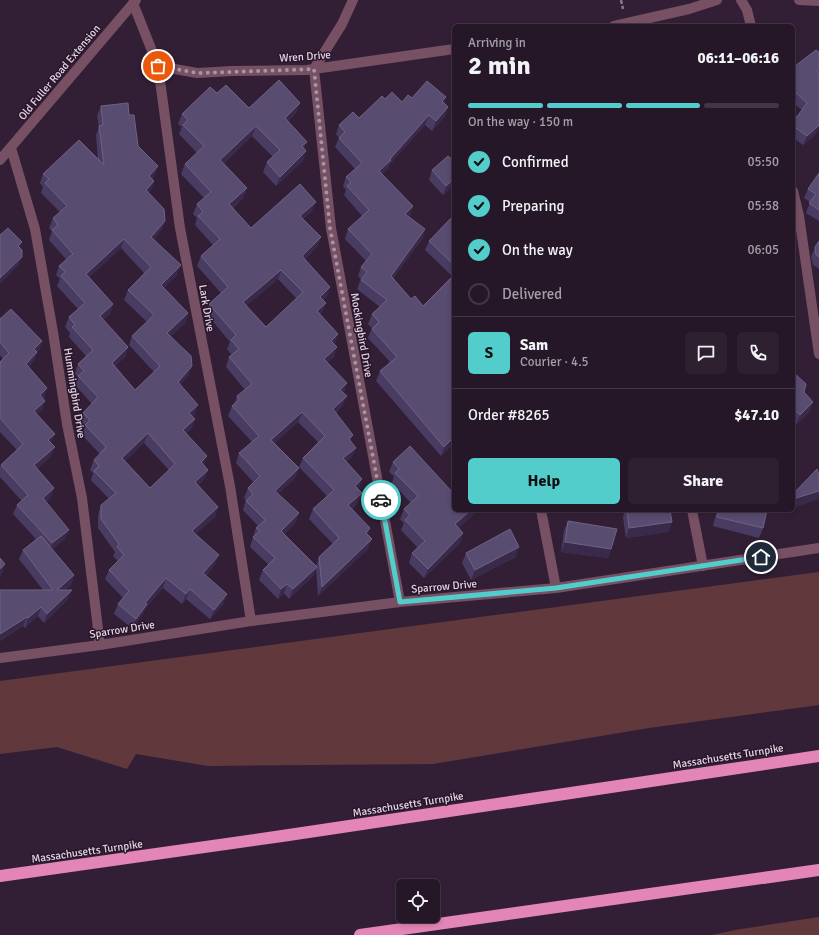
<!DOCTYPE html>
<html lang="en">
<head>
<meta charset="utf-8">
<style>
  body { margin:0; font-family:Signika,sans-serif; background:#2e2030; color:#f1f3f6; height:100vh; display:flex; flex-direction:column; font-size:15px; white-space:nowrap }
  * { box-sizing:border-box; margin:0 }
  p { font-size:13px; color:#a49fa8 }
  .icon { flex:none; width:22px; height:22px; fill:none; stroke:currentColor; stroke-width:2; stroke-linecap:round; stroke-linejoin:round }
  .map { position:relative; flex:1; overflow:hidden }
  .details { position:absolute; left:452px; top:24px; width:343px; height:488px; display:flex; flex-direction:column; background:#261728; border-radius:6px; box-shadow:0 2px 6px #0003,0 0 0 1px #423645 }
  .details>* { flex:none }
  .controls { position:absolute; left:396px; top:879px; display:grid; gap:8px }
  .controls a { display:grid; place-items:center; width:44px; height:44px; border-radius:6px; background:#261728; box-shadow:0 2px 6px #0003,0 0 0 1px #423645; font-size:20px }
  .pin { position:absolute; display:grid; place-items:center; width:34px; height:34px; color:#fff; margin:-17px; border:2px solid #fff; border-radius:50%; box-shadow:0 1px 4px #0007 }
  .courier { position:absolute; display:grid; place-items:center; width:40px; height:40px; margin:-20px; border:3px solid #52cdcc; border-radius:50%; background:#fff; color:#222; box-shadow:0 1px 5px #0007 }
  .head em { font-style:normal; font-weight:800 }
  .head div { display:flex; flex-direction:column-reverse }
  .head { display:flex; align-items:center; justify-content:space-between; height:68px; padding:0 16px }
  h1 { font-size:26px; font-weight:800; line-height:30px }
  .bar { display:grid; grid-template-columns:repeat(4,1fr); gap:6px 4px; align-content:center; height:48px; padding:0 16px }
  .bar i { height:5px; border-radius:3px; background:#423645 }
  .bar .active { background:#52cdcc }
  .bar p { grid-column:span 4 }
  .line { display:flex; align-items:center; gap:10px; padding:0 16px; border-top:1px solid #423645 }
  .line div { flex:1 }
  .round { display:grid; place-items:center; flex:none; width:42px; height:42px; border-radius:6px; background:#2e2030 }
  ol { padding:0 16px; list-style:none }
  li { display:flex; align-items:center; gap:12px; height:44px }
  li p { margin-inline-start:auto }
  li .icon { padding:4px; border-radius:50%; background:#52cdcc; color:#111; stroke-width:4 }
  li:last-child { color:#a49fa8 }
  li i { width:22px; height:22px; border:2px solid #423645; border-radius:50% }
  .cta { display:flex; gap:8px; margin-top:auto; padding:8px 16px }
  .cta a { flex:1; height:46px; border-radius:6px; background:#52cdcc; color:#111; font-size:16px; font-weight:800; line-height:46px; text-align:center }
  .cta a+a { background:#2e2030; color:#f1f3f6 }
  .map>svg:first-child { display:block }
  .green { fill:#61393d }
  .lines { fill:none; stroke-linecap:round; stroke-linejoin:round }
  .path { stroke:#89798b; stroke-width:2.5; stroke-dasharray:4 2; stroke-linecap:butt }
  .minor { stroke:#775064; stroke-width:10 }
  .highway { stroke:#e485b7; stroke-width:12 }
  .wall { fill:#493c63; fill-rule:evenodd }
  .shaded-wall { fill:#39294b }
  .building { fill:#594c71; stroke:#6f6283; fill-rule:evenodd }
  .done { stroke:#a596a7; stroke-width:4; stroke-dasharray:0 7.2 }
  .route { stroke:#52cdcc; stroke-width:5 }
  .labels { text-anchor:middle; stroke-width:3; stroke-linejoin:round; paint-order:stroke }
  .street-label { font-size:11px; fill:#e3d6e4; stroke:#29162b }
</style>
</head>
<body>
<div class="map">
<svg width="819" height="935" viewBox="0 0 819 935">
  <rect width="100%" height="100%" fill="#331f35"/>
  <!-- green -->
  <path class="green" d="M819,572V705L649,728L433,764L208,766L136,754L127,769L57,747L0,754V681Z
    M819,917V935H712L735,930Z"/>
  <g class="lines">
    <!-- path -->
    <path class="path" d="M621,0L623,9"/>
    <!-- minor -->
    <path class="minor" d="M353,0L342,24L314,69L331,228L400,602
      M741,0L747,10L751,26
      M799,0L819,1
      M133,3L158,66L180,228L230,486L251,621
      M614,26L689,9L717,0
      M158,66L197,73L232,71L307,70L454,49
      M11,148L35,229L53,332L67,424L82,498L100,645
      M0,160L136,0
      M793,191L799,216L819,354
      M541,510L556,588
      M692,510L703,566
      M0,658L100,645L251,621L400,602L556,588L819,548"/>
    <!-- highway -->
    <path class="highway" d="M0,876L282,836L819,756
      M360,935L819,870"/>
  </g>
  <!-- wall -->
  <path class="wall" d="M819,52V129L813,137L803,145L793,138V122L802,110L793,103V68Z
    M217,93L249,108L297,112L288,121L304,149L303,161L276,186L263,172L267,162L273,157L252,136L224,163L247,188L243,198L233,208L251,228L312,211L303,219L321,237L317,247L305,259L327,297L323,300L326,303L322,312L320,314L338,334L334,344V357L327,363L344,393L343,405L336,413L351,441L352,457L346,462L362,479L358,489L362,493L358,502L352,509L368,535V549L318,596L316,569L313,576L289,599L284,593L278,599L259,580L263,570L269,565L250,547L256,528L258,526L243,510L246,500L244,498L248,488L254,483L236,463L239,453L252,442L228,416L232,406L234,404L237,396L245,390L226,367L229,357L232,355L227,349L230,342L206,313L209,304L221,293L197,266L201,256L213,245L195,225L197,218L193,214L197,204L204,198L181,174L185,164L197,153L179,134L182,127L178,124L182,114ZM278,279L297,299L266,327L246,306ZM298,422L318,442L303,458L299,467L327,496L313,509L309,519L333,544L319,557L316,566L284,534L295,523L299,513L278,494L295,478L275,443Z
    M412,98L444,103L448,107L445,116L432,131L425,125L389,165L388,169L382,174L413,206L410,215L408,216L425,229L422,239L393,278L411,299L423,306L452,276L425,250L429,241L454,215V443L441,456L376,381L380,371L390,362L368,338L372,328L368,324L372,314L380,307L357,289L361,279L358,276L361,267L366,261L345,239L348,229L362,216L344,195L346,190L343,186L346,177L355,169L335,147L339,138L336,134L339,125L359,118L385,99L402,102Z
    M101,106L129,115L138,146L158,166L154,176L152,179L154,181L151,190L148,193L165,221L161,230L154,239L177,275L164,288L188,313L185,323L171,336L188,376L180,385L195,414L192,417L195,419L191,429L186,433L204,465L208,470L204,479L198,485L218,507L215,517L195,534L215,564L206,576L224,603L210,619L186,599L182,604L163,588L145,609L143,614L132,628L114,614L118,604L123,598L105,579L109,570L118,561L113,556L115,552L98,528V515L101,505L109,499L91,480L93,473L90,470L94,460L100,454L82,435L85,427L80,422L83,413L92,404L75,385L78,377L75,374L78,364L86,356L69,337L70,333L65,327L69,317L78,309L57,286L60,279L56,275L59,266L66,259L49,240L52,231L49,228L53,218L60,212L41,193L43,187L40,183L43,174L98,160L96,135L99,127L97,116ZM121,248L144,273L128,290L124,300L147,322L132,336L129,345L154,372L135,390L115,366L125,357L128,347L103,320L110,314L113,304L89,277ZM144,443L169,470L150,488L125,461Z
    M454,161V185L443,195L429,180L432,170Z
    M819,173V221L806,213L810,202L804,198L808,189Z
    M819,241V269L813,265L811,257L815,247Z
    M0,319L42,341L39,350L37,353L33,362L29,367L47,388L44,398H43L42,410L37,414L51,443V456L37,469L51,498L46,502L65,539L52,549L74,575L71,585L65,590L68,599L44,623L38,616L25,628L23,626L0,641V590H43L19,559L23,550L36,539L13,514L17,505L22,501L0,477V467L1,465L17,450L0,432V362L3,359L0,355Z
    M793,372L804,392L810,411L796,425L793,421Z
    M393,462L454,510H479L458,528L463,533L460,543L424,578L409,563L412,553L418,548L401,530L404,523L400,519L404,509L411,503L392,483L394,476L389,472Z
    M625,510H670L672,522L668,532L626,538L623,517Z
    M717,510H767L763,528L759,538L713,526Z
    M568,521L611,549L608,558L561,552L564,531Z
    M466,553L516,557L471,580L462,563Z"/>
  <!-- shaded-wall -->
  <path class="shaded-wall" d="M446,97L443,106L442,101Z
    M300,103L297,112L281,127L285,118Z
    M448,107L445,116L432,131L436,121Z
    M429,115L425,125L389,165L388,169L376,180L379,171Z
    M819,125V129L813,137L803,145L807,136Z
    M256,126L252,136L217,169L220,160Z
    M307,142L303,151L302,146Z
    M306,151L303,161L276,186L280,177Z
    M158,166L154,176L145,185L149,176Z
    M454,179V185L443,195L446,186Z
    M154,181L151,190L142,199L146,190Z
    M247,188L243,198L226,214L229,204Z
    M316,202L312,211L296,225L300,216Z
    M413,206L410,215L401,223L405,214Z
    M165,221L161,230L148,247L151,237Z
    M425,229L422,239L387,285L391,276Z
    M321,237L317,247L298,265L302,256Z
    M124,239L121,248L83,283L86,274Z
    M22,242L19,252L18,246Z
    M22,257L18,266L0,284V278Z
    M181,265L177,275L158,294L161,285Z
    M281,270L278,279L240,311L243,302Z
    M330,287L327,297L316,306L320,297Z
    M326,303L322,312L314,320L317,311Z
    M113,304L110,314L97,326L100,316Z
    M188,313L185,323L164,343L167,333Z
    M338,334L335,344L327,350L331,341Z
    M42,341L39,350L37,353L33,362L23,373L26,364L34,349Z
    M128,347L125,357L108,372L112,363Z
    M337,347L334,357L320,369L324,359Z
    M192,366L188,376L174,392L178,382Z
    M347,383L344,393L340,390Z
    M47,388L44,398L36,404L40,395Z
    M347,396L343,405L330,419L333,409Z
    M45,401L42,410L30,420L34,411Z
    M813,402L810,411L796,425L800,415Z
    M198,405L195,414L185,423L189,413Z
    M302,412L298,422L268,450L271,440Z
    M195,419L191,429L179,439L183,430Z
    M148,433L144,443L118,468L122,458Z
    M55,434L51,443L48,440Z
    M353,435L350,444L349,439Z
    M454,437V443L441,456L444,447Z
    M55,447L51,456L31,475L34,465Z
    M356,448L352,457L339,468L343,458Z
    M207,456L204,465L201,462Z
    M299,468L295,478L272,500L275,491Z
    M208,470L204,479L191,491L195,482Z
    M362,479L359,488L352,495L355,486Z
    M54,488L51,498L40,508L43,498Z
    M819,491V499L793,508V499Z
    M362,493L358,502L345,515L348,505Z
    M218,507L215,517L188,541L192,531Z
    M471,510H479L451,534L455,524Z
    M299,513L295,523L278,540L281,531Z
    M672,522L668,532L626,538L629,528Z
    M370,528L367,538L366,533Z
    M69,530L65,539L48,553L52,543Z
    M463,533L460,543L424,578L428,569Z
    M372,539L368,549L318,596L322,587Z
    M565,542L611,549L608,558L561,552Z
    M519,547L516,557L471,580L475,570Z
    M219,555L215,564L200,583L203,573Z
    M5,564L2,574L0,576V569Z
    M317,567L313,576L289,599L293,589Z
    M74,575L71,585L53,599L57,590Z
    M166,578L163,588L145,609L143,614L132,628L136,619L145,603Z
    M287,584L284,593L278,599L281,589Z
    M190,589L186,599L182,604L186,594Z
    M72,590L68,599L44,623L47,614Z
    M227,594L224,603L210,619L214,610Z
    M41,607L38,616L25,628L28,618Z
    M27,617L23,626L0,641V634Z"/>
  <!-- building -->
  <path class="building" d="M816,50L819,52V69L817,72L819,74V125L817,127L807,136L793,126V122L807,103L793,90V68L795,66Z
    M279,80L300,103L285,118L307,142L302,146L306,151L280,177L267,162L280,150L256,126L220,160L247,188L229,204L251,228L300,184L316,202L300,216L321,237L302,256L330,287L320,297L326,303L317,311L338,334L331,341L337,347L324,359L347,383L340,390L347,396L333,409L353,435L349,439L356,448L343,458L362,479L355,486L362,493L348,505L370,528L366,533L372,539L322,587L319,557L339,538L313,509L334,490L303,458L325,436L302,412L271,440L299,468L275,491L299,513L281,531L317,567L293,589L287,584L281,589L263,570L275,558L253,537L260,531L256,528L265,520L246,501L253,494L248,488L260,476L239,453L259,436L232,406L239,400L237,396L252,384L229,357L239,349L231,340L236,335L209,304L228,287L201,256L220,239L198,216L203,212L197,204L211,192L185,164L204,146L183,125L188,120L182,114L210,87L217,93L226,85L249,108ZM281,270L303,292L266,327L243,302Z
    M427,81L446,97L442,101L448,107L436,121L429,115L390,159L391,160L379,171L413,206L405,214L425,229L391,276L411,299L415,296L423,306L454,275V437L444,447L380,371L397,357L372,329L379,322L372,314L387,300L361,280L367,272L361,267L372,254L348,229L369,210L347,186L351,182L346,177L362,163L339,138L345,132L339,125L353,112L359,118L382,96L385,99L392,92L402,102L408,95L412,98Z
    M128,103L129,115H134L138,146L158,166L149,176L154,181L146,190L164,209L165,221L151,237L181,265L161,285L188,313L167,333L191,356L192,366L178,382L198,405L189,413L195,419L183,430L207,456L201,462L208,470L195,482L218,507L192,531L219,555L203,573L227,594L214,610L190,589L186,594L166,578L145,603L147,604L136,619L118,604L129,591L109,570L124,555L117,547L119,544L101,519V505L116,493L94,471L99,466L94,460L106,447L85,425L90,420L83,413L98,397L78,376L84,371L78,364L93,350L72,327L75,325L69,317L85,303L61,276L65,272L59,266L73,254L52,230L58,225L53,218L67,206L45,183L49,179L43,174L79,140L104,165L99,126L103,125L101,106ZM124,239L151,267L128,290L154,315L132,336L160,366L135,390L112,363L128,347L100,316L113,304L86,274ZM148,433L175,464L150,488L122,458Z
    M448,156L454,161V179L446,186L432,170Z
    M819,173V210L809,203L816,194L808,189Z
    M454,215V265L429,241Z
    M8,228L22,242L18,246L22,250V257L0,278V235Z
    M819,241V257L816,255L815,247Z
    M11,309L42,341L34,349L37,352L26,364L47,388L40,395L45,401L34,411L55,434L48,440L55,447L34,465L54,488L43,498L69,530L52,543L17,505L28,495L1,465L23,444L0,418V362L9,353L0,342V319Z
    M793,372L806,384L804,392L813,402L800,415L796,411L793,414Z
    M410,446L454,494V510H471L455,524L463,533L428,569L412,553L425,541L405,520L410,515L404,509L418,496L395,473L399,469L393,462Z
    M817,469L819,475V491L793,499V494Z
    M627,510H670L672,522L629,528Z
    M719,510H767L763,528L717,517Z
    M568,521L617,529L611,549L565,542Z
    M510,529L519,547L475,570L466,553Z
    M41,536L74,575L57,590H72L47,614L41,607L28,618L27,617L0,634V590H53L23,550Z
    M0,558L5,564L0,569Z"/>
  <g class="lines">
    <!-- done -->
    <path class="done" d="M158,66L197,73L314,69L330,228L381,500"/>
    <!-- route -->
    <path class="route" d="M381,500L400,602L556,588L761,557"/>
  </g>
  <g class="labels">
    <!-- street labels -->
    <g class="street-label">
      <text transform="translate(305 56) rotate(-4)" y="4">Wren Drive</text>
      <text transform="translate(59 72) rotate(-50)" y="4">Old Fuller Road Extension</text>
      <text transform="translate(207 308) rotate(80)" y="4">Lark Drive</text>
      <text transform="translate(362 335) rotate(80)" y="4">Mockingbird Drive</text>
      <text transform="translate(75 393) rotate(81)" y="4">Hummingbird Drive</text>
      <text transform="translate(444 586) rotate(-5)" y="4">Sparrow Drive</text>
      <text transform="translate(122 629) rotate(-9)" y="4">Sparrow Drive</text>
      <text transform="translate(728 756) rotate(-9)" y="4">Massachusetts Turnpike</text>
      <text transform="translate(408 804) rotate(-9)" y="4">Massachusetts Turnpike</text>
      <text transform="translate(87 851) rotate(-8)" y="4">Massachusetts Turnpike</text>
    </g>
  </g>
</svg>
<div class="controls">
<a><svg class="icon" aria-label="locate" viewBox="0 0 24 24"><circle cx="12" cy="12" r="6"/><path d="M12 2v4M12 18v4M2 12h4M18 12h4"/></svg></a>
</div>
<div class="pin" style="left:158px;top:66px;background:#ea580c"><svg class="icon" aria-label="bag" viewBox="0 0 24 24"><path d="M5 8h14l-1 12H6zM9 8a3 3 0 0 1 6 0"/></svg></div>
<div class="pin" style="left:761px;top:557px;background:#1f2937"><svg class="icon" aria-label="home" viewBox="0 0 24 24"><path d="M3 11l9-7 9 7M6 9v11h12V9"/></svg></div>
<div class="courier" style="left:381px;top:500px"><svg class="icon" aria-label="car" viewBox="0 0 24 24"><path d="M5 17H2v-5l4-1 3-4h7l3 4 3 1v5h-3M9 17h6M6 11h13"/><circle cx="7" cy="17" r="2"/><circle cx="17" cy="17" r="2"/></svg></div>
<section class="details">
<div class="head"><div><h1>2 min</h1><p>Arriving in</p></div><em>06:11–06:16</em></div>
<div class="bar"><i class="active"></i><i class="active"></i><i class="active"></i><i></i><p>On the way · 150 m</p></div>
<ol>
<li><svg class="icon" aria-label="check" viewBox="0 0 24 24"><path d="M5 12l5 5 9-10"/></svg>Confirmed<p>05:50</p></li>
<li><svg class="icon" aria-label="check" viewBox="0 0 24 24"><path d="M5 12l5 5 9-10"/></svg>Preparing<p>05:58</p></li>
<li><svg class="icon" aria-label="check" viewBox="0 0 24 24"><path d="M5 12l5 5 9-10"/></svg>On the way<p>06:05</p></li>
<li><i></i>Delivered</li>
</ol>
<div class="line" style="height:72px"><b class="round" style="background:#52cdcc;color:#111">S</b><div><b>Sam</b><p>Courier · 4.5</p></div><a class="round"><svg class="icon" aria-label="chat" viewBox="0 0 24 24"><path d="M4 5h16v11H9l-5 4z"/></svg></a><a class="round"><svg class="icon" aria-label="phone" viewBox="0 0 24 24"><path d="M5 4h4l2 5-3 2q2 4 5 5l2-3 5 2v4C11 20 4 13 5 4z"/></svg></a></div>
<div class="line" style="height:52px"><div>Order #8265</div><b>$47.10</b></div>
<div class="cta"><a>Help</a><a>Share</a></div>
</section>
</div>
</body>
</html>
